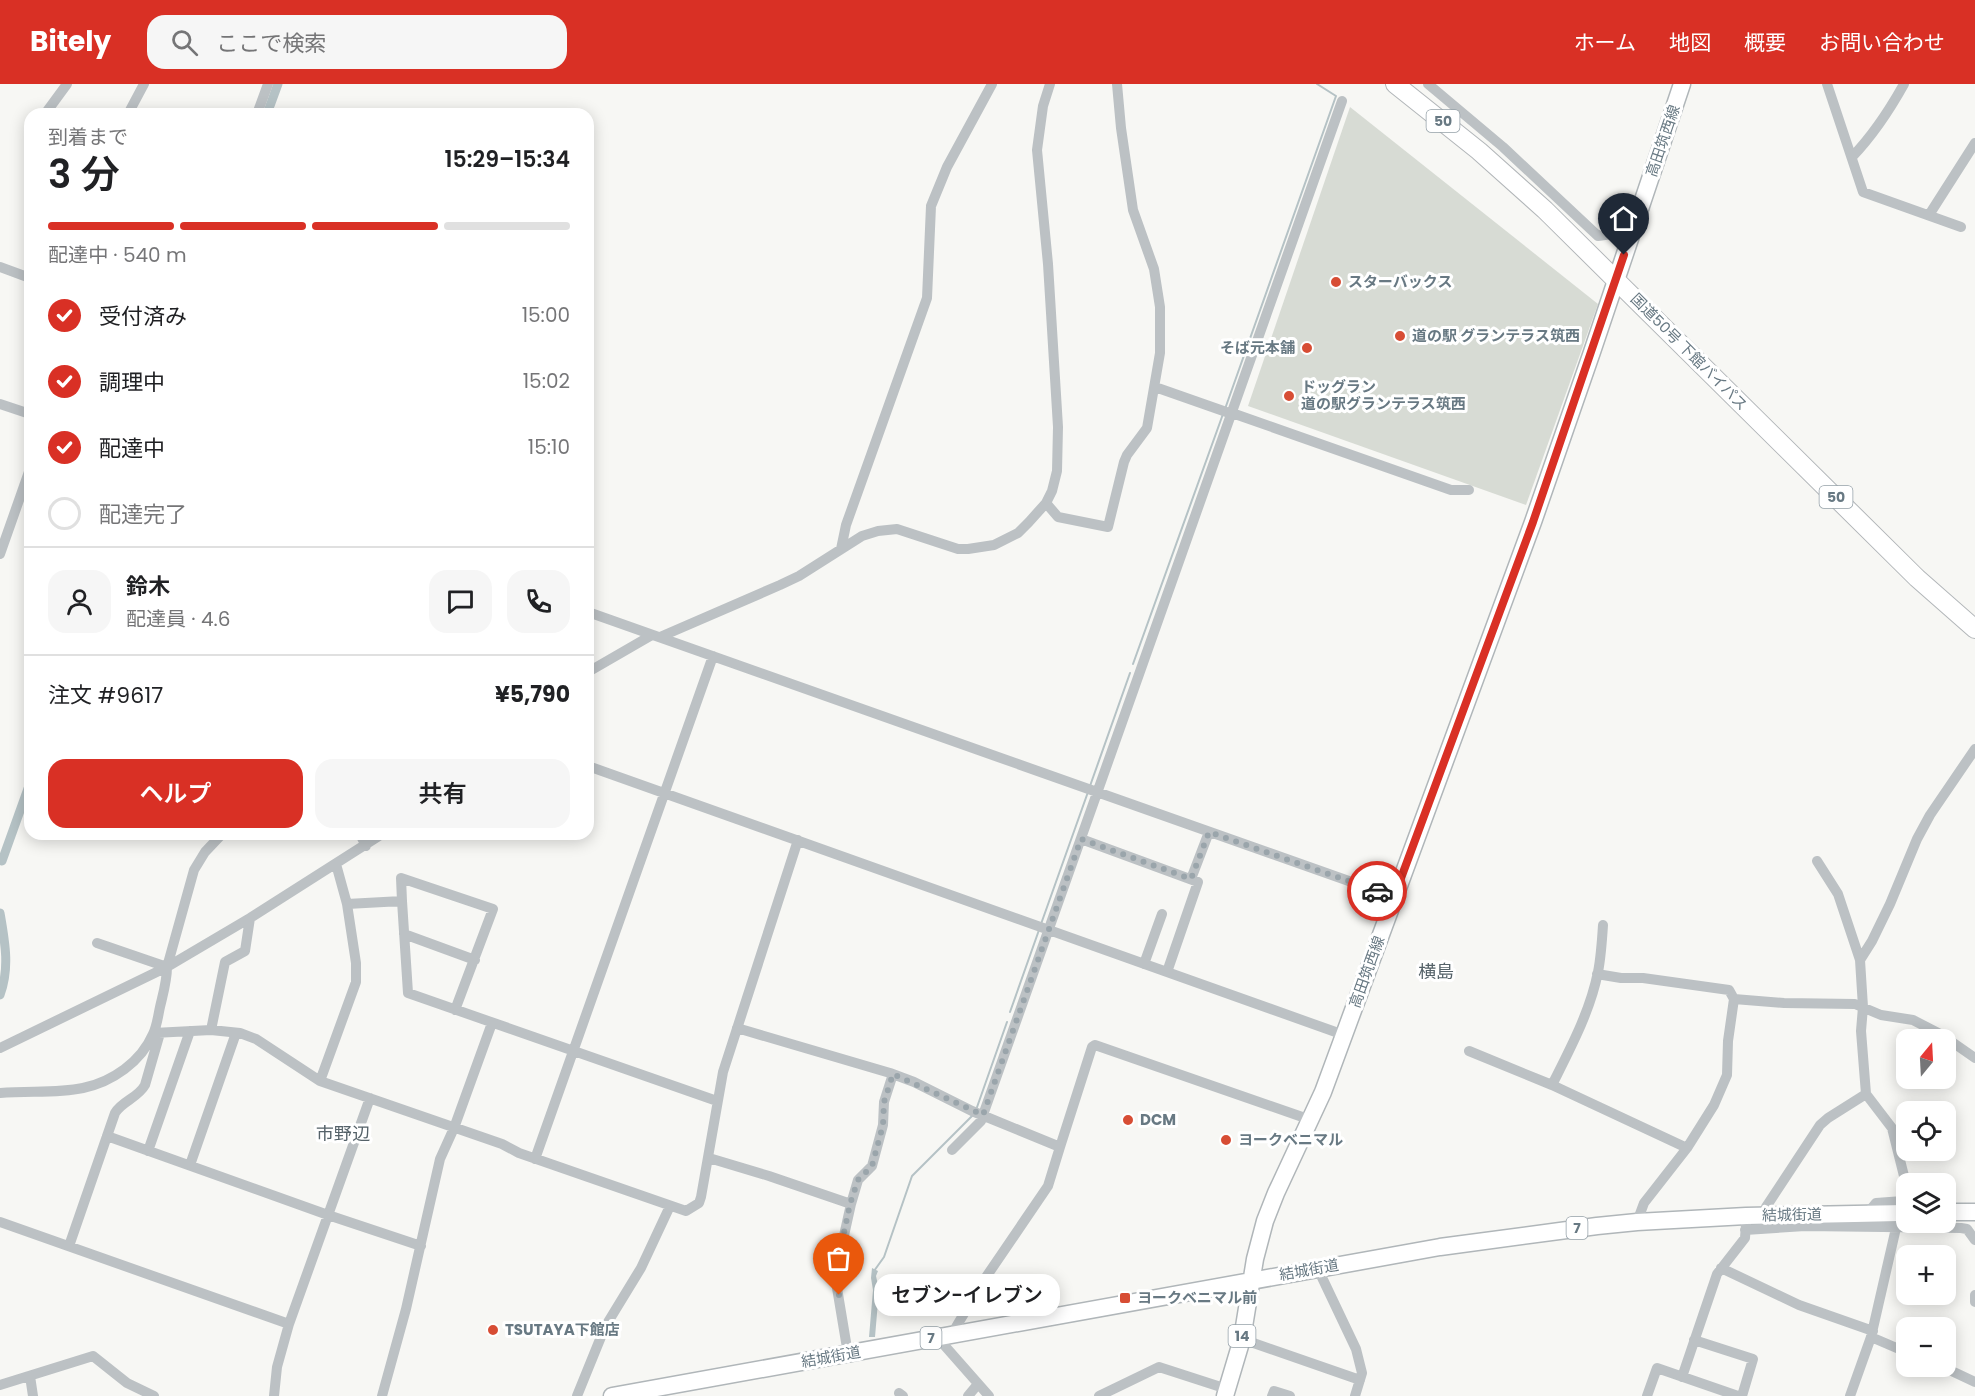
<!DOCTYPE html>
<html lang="ja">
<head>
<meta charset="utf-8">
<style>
  body { margin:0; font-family:Poppins,"Noto Sans JP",sans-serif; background:#f6f6f6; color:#202124; height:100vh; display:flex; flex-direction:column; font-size:22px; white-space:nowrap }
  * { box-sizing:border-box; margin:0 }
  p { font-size:20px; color:#757577 }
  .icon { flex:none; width:33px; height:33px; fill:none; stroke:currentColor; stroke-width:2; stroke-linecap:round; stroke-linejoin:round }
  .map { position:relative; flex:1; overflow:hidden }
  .sheet { position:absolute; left:24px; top:24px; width:570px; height:732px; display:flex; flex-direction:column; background:#fff; border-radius:18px; box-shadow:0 3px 15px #0003 }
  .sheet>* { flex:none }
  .needle { width:39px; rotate:18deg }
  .controls { position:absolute; left:1896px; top:945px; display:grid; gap:12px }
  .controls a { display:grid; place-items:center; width:60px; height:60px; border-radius:12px; background:#fff; box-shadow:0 3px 15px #0003; font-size:30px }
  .pin { position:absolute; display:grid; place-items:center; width:51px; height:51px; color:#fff; margin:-62px -26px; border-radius:50% 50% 50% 0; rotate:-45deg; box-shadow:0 0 6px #0007 }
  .pin .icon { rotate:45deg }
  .courier { position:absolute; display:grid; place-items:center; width:60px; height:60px; margin:-30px; border:4px solid #d93025; border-radius:50%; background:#fff; color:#222; box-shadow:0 2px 8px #0007 }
  .bubble { position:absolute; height:42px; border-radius:18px; background:#fff; box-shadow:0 3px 15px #0003; font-size:20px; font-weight:600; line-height:42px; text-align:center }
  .head em { font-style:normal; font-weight:600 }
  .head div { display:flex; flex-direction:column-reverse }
  .head { display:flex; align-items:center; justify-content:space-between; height:102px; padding:0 24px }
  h1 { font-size:39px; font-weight:600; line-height:45px }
  .bar { display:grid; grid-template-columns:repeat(4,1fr); gap:9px 6px; align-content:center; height:72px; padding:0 24px }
  .bar i { height:8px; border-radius:4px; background:#e0e0e0 }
  .bar .selected { background:#d93025 }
  .bar p { grid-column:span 4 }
  .line { display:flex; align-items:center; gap:15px; padding:0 24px; border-top:2px solid #e0e0e0 }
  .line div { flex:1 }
  .round { display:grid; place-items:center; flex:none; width:63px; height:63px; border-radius:18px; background:#f6f6f6 }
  ol { padding:0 24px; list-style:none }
  li { display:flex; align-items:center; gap:18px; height:66px }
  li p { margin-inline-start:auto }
  li .icon { padding:6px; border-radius:50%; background:#d93025; color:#fff; stroke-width:4 }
  li:last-child { color:#757577 }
  li i { width:33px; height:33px; border:3px solid #e0e0e0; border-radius:50% }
  .cta { display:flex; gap:12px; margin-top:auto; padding:12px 24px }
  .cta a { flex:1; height:69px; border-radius:18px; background:#d93025; color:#fff; font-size:24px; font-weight:600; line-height:69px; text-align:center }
  .cta a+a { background:#f6f6f6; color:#202124 }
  header { display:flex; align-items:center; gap:36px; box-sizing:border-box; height:84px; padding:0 30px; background:#d93025; color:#fff }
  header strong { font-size:28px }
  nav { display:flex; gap:33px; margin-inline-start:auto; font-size:21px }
  .search { width:420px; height:54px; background:#f6f6f6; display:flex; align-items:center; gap:15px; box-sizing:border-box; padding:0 21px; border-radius:18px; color:#757577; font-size:22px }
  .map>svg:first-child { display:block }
  .green { fill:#d7dbd4 }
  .water { fill:#b5c2c5 }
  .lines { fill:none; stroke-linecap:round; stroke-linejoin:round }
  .stream { stroke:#b5c2c5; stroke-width:2 }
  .canal { stroke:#b5c2c5; stroke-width:9 }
  .major-casing { stroke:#b0b6b9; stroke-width:19 }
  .highway-casing { stroke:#b2b6b9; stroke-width:20 }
  .minor { stroke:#bcc1c4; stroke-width:10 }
  .major { stroke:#fff; stroke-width:16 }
  .highway { stroke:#fff; stroke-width:18 }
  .done { stroke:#9aa5ab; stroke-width:6; stroke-dasharray:0 10.8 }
  .route { stroke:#d93025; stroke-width:8 }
  .poi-dot { fill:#d74d34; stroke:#fff; stroke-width:2 }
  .labels { text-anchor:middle; stroke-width:6; stroke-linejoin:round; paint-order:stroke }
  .shield { fill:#fff; stroke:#95a1a8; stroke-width:1.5 }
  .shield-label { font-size:14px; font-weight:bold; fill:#687983 }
  .street-label { font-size:15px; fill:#687983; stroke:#fff }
  .poi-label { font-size:15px; font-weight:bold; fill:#687983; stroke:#fff; text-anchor:start }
  .quarter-label { font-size:18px; fill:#556269; stroke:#fff }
</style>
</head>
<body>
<header>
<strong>Bitely</strong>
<div class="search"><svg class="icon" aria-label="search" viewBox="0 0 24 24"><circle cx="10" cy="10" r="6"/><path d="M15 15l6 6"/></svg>ここで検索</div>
<nav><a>ホーム</a><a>地図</a><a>概要</a><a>お問い合わせ</a></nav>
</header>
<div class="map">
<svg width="1975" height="1312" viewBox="0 0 1975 1312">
  <rect width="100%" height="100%" fill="#f7f7f4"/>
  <!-- green -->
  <path class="green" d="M1350,23L1598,220L1526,421L1248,322Z"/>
  <!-- water -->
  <path class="water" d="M872,1184L878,1187L876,1192L879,1206L875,1253H869L873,1206L871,1194Z"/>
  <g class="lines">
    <!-- stream -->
    <path class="stream" d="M1225,325L1336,12L1317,0
      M1133,580L1223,330
      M1090,702L1130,589
      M1041,840L1088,708
      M1010,928L1039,846
      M976,1026L1007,938
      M874,1187L884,1173L912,1092L973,1031"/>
    <!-- canal -->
    <path class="canal" d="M267,30L278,0
      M2,777L30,699
      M0,829C5,858 10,884 0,911"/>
    <defs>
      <path id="major" d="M1946,1128H1975
        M612,1312L1440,1163L1597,1142L1637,1138L1746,1132L1906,1129
        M1225,1312L1242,1255L1255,1175L1265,1137L1276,1109L1323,1008L1533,438L1592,268L1682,0"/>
      <path id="highway" d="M1395,0L1479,67L1545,126L1917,494L1975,545"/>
    </defs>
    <!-- major casing -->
    <use href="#major" class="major-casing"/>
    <!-- highway casing -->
    <use href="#highway" class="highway-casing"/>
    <!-- minor -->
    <path class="minor" d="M1428,0L1503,63L1598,152L1619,149L1631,152
      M1827,0L1863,108L1961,143
      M45,30L67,0
      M128,30L144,0
      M257,30L268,0
      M1852,73C1873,51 1889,27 1904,0
      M1929,131L1975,59
      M0,183L30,194
      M1155,303L1232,330
      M0,320L30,330
      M1232,329L1451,406H1469
      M1046,419L1058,433L1108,443L1124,378L1127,371L1147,344L1160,269V223L1154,185L1133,126L1121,44L1117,0
      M841,465L846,441L927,214L931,122L947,83L992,0
      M0,470L30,385
      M588,528L1394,813
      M660,553L780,501L799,492L862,452L878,447L897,445L958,465H968L994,461L1018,449L1029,438L1046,419L1052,407L1057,387L1058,343L1048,180L1037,66L1043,22L1050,0
      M588,588L652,551
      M588,682L1344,951
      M360,750L366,762
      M1081,755L1198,798L1167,888
      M1817,777L1838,810L1860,876L1863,923L1861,947L1866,1010L1892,1044L1906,1100
      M1191,795L1209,748
      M402,817L401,794L493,825L455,926
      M347,820L402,817L408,909L717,1017
      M404,850L475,876
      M97,859L167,883
      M1860,876L1872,857L1890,820L1917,755L1930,731L1975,665
      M1144,880L1162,830
      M1597,890L1621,894H1643L1729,906L1734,915L1728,957L1727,991L1714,1021L1687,1064L1644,1119L1637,1138
      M1734,915L1784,919L1855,920L1881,931L1913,936L1942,951L1975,974
      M737,944L890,989L914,998L972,1027L1060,1063L1048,1102L984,1196L956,1243L957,1249
      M211,946L225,878L245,867L250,834
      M154,949L211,946L240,949L256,955L320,997L502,1060L519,1069L686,1127L699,1119L701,1113L723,988L798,756
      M0,964L167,883L250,834L382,750
      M1469,967L1552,1001L1687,1064
      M320,997L356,898V879L347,820L336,780
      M1552,1001C1570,965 1590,928 1598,888C1601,873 1602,857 1603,841
      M0,1009C28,1006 55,1010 83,1004C112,998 141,978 153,950C157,942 158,932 160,923C163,910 167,897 167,883L194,786L205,768L222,750
      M107,1052L328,1131L421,1162
      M1060,1063L1092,963L1095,961L1311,1036
      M952,1066L981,1037L983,1031L1342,17
      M148,1067L190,947
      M709,1074L769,1092L851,1120L835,1192L848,1270
      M535,1075L713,572
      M190,1081L236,949
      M851,1120L858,1096L872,1082L883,1041L884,1018L893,990
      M1867,1130L1876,1119L1903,1117L1906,1112
      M1766,1131V1123L1820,1041L1828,1034L1866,1010
      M0,1138L289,1240
      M1745,1146L1805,1142L1961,1144L1967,1145L1975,1156
      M69,1162L115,1029C122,1017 138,1014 145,1001L160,949
      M1721,1184L1799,1221L1873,1247
      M1318,1185L1356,1265L1362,1289L1355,1312
      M1975,1211V1218
      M937,1253L989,1312
      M1871,1253L1906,1268
      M1242,1255L1360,1296
      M1694,1256L1753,1275L1742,1312
      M1941,1282L1975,1298
      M30,1292L33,1312
      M1682,1293L1717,1190L1745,1154L1746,1140
      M0,1301L93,1272L127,1299L154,1312
      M899,1309L903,1312
      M274,1312L277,1283L289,1240L370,1014
      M382,1312L406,1225L440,1075L454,1044L492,939
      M577,1312L605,1243L641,1184L670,1122
      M968,1312L978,1300
      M1099,1312L1159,1283L1227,1305
      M1272,1312L1274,1307L1290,1312
      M1647,1312L1657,1284L1738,1312
      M1850,1312L1871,1253L1896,1144"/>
    <!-- major -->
    <use href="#major" class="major"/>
    <!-- highway -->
    <use href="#highway" class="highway"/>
  </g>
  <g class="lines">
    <!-- done -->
    <path class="done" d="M839,1211L835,1192L850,1120L858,1096L872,1082L883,1041L884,1018L893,990L983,1031L1081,755L1191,795L1209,748L1377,807"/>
    <!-- route -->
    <path class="route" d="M1377,807L1394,813L1533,438L1624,171"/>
  </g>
  <!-- markers -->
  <g class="poi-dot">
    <circle cx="1336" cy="198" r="6"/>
    <circle cx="1400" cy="252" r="6"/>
    <circle cx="1307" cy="264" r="6"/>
    <circle cx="1289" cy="312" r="6"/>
    <circle cx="1128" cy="1036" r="6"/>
    <circle cx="1226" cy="1056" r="6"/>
    <rect x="1119" y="1208" width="12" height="12" rx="3"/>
    <circle cx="493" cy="1246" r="6"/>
  </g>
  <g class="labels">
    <!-- shield labels -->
    <g class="shield">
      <rect x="1426.5" y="26" width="33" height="22" rx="4.5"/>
      <rect x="1819.5" y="402" width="33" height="22" rx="4.5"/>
      <rect x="1566.5" y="1133" width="21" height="22" rx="4.5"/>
      <rect x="1228.5" y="1241" width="27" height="22" rx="4.5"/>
      <rect x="920.5" y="1243" width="21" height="22" rx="4.5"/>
    </g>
    <g class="shield-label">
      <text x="1443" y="42">50</text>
      <text x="1836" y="418">50</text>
      <text x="1577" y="1149">7</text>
      <text x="1242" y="1257">14</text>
      <text x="931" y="1259">7</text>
    </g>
    <!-- street labels -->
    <g class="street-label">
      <text transform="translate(1663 57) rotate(-71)" y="5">高田筑西線</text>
      <text transform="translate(1689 268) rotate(45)" y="5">国道50号 下館バイパス</text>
      <text transform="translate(1367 888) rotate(-70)" y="5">高田筑西線</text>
      <text transform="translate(1792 1131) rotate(-1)" y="5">結城街道</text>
      <text transform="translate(1309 1186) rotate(-10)" y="5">結城街道</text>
      <text transform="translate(831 1273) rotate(-10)" y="5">結城街道</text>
    </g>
    <!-- poi labels -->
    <g class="poi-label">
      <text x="1348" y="203">スターバックス</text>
      <text x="1412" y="257">道の駅 グランテラス筑西</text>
      <text x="1295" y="269" text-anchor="end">そば元本舗</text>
      <text x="1301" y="308">ドッグラン<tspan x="1301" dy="17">道の駅グランテラス筑西</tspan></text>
      <text x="1140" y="1041">DCM</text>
      <text x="1238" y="1061">ヨークベニマル</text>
      <text x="1137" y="1219">ヨークベニマル前</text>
      <text x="505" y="1251">TSUTAYA下館店</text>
    </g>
    <!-- quarter labels -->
    <g class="quarter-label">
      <text x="1436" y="894">横島</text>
      <text x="343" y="1056">市野辺</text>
    </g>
  </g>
</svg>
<div class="controls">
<a><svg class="needle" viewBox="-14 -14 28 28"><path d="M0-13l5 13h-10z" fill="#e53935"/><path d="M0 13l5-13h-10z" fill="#757577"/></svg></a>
<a><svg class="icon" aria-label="locate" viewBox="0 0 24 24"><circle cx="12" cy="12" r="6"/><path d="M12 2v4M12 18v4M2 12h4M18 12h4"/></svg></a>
<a><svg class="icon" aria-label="layers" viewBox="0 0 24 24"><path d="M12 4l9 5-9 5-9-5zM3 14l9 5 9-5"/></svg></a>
<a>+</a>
<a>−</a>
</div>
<div class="pin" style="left:839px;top:1211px;background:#ea580c"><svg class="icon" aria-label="bag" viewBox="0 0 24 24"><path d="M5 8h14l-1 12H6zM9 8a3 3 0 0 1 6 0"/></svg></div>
<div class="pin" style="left:1624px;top:171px;background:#1f2937"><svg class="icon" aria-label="home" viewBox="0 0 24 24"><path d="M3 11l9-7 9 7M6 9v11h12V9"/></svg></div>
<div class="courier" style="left:1377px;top:807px"><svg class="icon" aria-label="car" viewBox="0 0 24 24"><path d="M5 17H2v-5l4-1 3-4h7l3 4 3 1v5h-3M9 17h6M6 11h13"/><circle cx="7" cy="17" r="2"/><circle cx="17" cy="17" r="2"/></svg></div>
<div class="bubble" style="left:874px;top:1190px;width:186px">セブン-イレブン</div>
<section class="sheet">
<div class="head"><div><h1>3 分</h1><p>到着まで</p></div><em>15:29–15:34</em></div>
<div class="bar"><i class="selected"></i><i class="selected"></i><i class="selected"></i><i></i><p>配達中 · 540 m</p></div>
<ol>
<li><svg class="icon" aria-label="check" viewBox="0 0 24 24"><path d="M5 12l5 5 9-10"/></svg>受付済み<p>15:00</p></li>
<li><svg class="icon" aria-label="check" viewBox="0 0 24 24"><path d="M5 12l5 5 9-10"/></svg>調理中<p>15:02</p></li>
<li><svg class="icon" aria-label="check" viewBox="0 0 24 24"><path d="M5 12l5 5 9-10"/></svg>配達中<p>15:10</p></li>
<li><i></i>配達完了</li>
</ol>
<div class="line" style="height:108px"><a class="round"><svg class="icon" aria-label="person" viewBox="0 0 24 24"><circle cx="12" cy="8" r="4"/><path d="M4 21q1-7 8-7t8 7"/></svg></a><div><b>鈴木</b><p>配達員 · 4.6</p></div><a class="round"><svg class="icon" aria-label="chat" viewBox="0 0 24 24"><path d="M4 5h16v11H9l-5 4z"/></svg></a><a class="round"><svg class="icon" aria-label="phone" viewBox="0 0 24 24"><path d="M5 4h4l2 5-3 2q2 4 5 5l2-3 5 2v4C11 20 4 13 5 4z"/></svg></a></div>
<div class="line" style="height:78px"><div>注文 #9617</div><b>¥5,790</b></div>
<div class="cta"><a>ヘルプ</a><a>共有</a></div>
</section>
</div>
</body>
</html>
